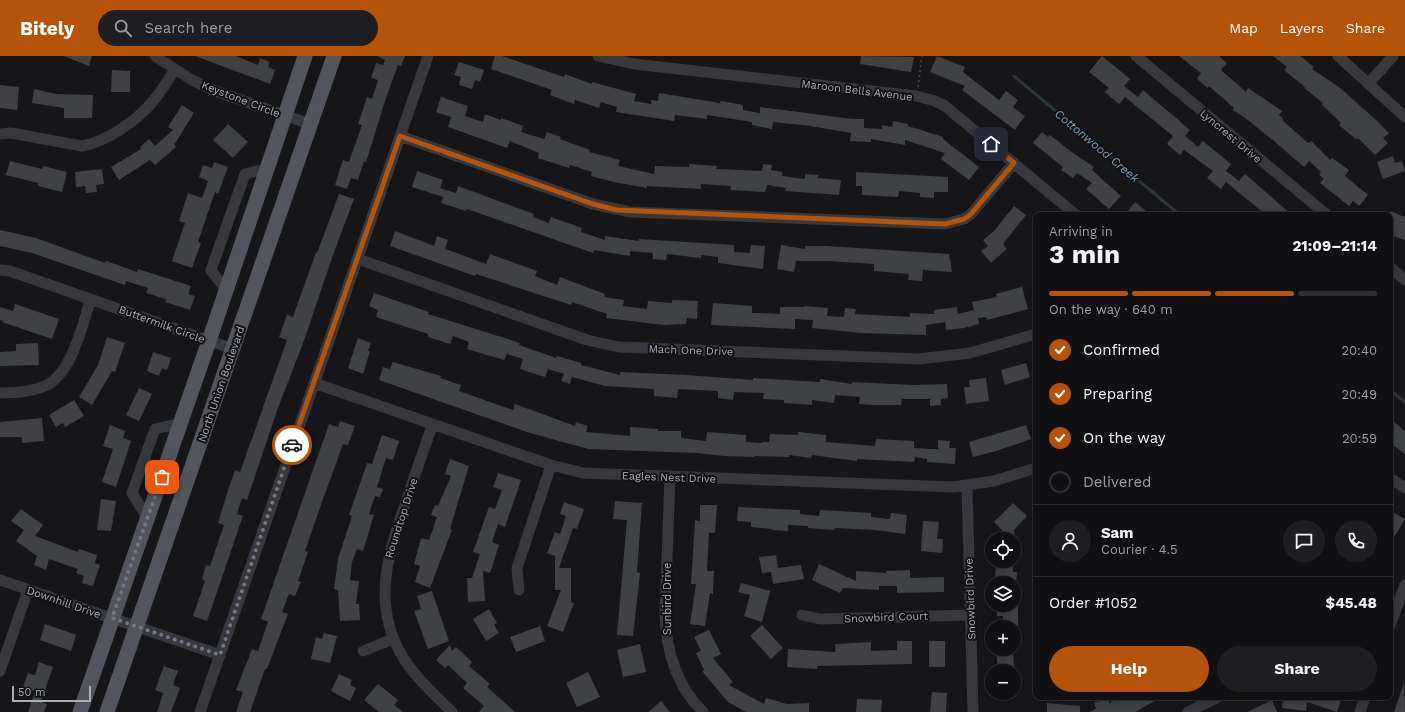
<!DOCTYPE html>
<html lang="en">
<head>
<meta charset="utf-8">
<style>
  body { margin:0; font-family:"Work Sans",sans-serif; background:#1e1e20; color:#f1f3f6; height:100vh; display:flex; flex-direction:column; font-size:15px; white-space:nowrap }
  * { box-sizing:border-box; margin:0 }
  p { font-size:13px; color:#9c9d9f }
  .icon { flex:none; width:22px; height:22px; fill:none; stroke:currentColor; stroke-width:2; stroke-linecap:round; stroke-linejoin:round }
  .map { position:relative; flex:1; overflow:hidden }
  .details { position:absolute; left:1033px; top:156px; width:360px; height:488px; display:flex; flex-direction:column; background:#101012; border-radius:8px; box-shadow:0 2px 10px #0003,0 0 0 1px #303032 }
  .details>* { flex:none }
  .tools { position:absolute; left:985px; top:476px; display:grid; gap:8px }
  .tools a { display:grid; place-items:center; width:36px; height:36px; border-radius:50%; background:#101012; box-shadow:0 2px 10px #0003,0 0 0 1px #303032; font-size:20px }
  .scale { position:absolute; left:12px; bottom:10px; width:79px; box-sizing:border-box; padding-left:4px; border:2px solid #a8adb8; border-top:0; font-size:11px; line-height:14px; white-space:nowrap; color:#a8adb8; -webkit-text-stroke:3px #111113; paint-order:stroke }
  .pin { position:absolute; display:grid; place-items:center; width:34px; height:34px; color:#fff; margin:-17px; border-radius:8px; box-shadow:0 2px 6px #0006 }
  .courier { position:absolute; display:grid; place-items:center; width:40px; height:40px; margin:-20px; border:3px solid #b45309; border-radius:50%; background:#fff; color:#222; box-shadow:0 1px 5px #0007 }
  .head em { font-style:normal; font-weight:700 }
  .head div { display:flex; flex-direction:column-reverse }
  .head { display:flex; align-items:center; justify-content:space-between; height:68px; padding:0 16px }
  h1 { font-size:26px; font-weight:700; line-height:30px }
  .bar { display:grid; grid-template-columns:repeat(4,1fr); gap:6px 4px; align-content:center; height:48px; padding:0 16px }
  .bar i { height:5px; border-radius:3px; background:#303032 }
  .bar .active { background:#b45309 }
  .bar p { grid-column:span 4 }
  .line { display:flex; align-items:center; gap:10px; padding:0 16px; border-top:1px solid #303032 }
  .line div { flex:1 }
  .round { display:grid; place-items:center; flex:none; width:42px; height:42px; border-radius:21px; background:#1e1e20 }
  ol { padding:0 16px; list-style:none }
  li { display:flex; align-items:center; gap:12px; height:44px }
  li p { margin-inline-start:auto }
  li .icon { padding:4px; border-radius:50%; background:#b45309; color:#fff; stroke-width:4 }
  li:last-child { color:#9c9d9f }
  li i { width:22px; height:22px; border:2px solid #303032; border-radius:50% }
  .cta { display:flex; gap:8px; margin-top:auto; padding:8px 16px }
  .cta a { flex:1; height:46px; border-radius:24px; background:#b45309; color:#fff; font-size:16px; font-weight:700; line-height:46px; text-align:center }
  .cta a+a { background:#1e1e20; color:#f1f3f6 }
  header { display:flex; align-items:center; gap:24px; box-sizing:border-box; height:56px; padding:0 20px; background:#b45309; color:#fff }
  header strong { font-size:19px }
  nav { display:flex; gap:22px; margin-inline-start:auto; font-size:14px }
  .search { width:280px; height:36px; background:#1e1e20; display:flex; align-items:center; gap:10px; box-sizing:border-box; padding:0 14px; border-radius:22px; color:#9c9d9f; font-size:15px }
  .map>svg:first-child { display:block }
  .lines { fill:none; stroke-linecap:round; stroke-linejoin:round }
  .stream { stroke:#2c353c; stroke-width:3 }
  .building { fill:#404145 }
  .path { stroke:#3d3f44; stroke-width:2; stroke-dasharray:2 3; stroke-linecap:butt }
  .minor { stroke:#37383d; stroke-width:11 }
  .major { stroke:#53555c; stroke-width:15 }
  .done { stroke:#757880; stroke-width:4; stroke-dasharray:0 7.2 }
  .route { stroke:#b45309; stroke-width:5 }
  .labels { text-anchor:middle; stroke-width:4; stroke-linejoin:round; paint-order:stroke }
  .street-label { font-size:11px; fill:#a8adb8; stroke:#111113 }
  .water-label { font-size:12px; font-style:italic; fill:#7f9bb3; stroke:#111113 }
</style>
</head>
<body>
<header>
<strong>Bitely</strong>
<div class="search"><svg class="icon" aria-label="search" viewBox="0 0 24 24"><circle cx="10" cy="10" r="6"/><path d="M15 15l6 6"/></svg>Search here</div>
<nav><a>Map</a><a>Layers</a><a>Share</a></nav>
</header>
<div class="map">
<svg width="1405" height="656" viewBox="0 0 1405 656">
  <rect width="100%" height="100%" fill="#161618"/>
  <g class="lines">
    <!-- stream -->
    <path class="stream" d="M1014,20L1180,159
      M1390,334L1405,346"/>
  </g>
  <!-- building -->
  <path class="building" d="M64,0H92L89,10Z
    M195,0H236L258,9L260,2L270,6L268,11L275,14L270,28Z
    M377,0H405L401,10L398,9L386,42L366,106L364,105L358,124L351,122L347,133L335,129L343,104L349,106L362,69L358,68L367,41L372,43L378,24L371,22L376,7L383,9L385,4Z
    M495,0H502L564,21L565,18L592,28V26L636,38L634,45L651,48V44L658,45L659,37L720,47L721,45L743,49V54L760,57V51L852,63H864V72L882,73V69L892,71L893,65L908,68V70L943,81V83L979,111L969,124L941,103L945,97L905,84V89L871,83V86L850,85L851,77L811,70L773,66L772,73L752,69V66L707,59V63L675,59L674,65L616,56L617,51L601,46L599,52L575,44L574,48L550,39L552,34L491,13Z
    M861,0L914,1L911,16L860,8Z
    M937,0L965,11L963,16L999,44L1006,35L1018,44L1013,51L1025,60L1015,74L962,34L965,30L930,16Z
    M1102,0L1130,23L1124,30L1138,41L1143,34L1190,74L1185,80L1198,91L1203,85L1231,108L1226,115L1239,125L1245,118L1292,159H1266L1226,126L1221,133L1207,122L1213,115L1184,94L1180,99L1167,88L1173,80L1125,41L1119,48L1105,36L1109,32L1089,16Z
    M1179,0H1219L1227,7L1221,14L1246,36L1248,32L1282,55L1279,59L1283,63L1282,64L1308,87L1311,85L1330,104L1332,102L1349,114L1345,120L1368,139L1359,150L1353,145L1349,150L1320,127L1324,123L1319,119L1321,116L1309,105L1304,111L1274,85L1244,61L1232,54L1234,52L1209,30L1208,32L1197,23L1201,17Z
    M1273,0H1300L1314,11L1312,13L1339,31L1375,63L1389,77L1383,82L1388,87L1375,99L1358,82L1357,84L1339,69L1341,67L1322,49L1323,47L1304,32L1305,31L1284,14L1287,11Z
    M459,6L484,14L480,26L475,24L472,33L459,29L461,21L454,19Z
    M112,14L130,15V36H111Z
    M0,29L19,31L17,54L0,52Z
    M34,33L56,38L93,39L92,62H64V52L32,47Z
    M441,41L468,50L465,60L483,66L485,58L501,64V62L523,70L521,76L544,83L547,76L561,81L560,83L590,94L589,96L620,104L618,110L654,118L655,110L689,111V108L717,110L716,113L762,115L763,108L772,109L771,114L783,116L782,120L805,123V118L818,119V122L841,124L839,139L785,135L786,132L767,129L765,136L730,134L731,130L701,128V133L647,130V132L614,126L591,120L592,116L570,109L569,112L538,102L539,97L510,85L507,92L448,71L451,61L436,56Z
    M182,49L194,57L174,89L176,91L155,109L150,104L119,124L111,111L141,93L140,91L149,83L155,90L173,74L168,71Z
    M228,68L248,86L233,102L213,84Z
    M1042,76L1048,81L1050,79L1073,97L1094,111L1092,114L1121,140L1109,153L1086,133L1092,127L1077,117L1073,122L1061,114L1063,111L1033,87Z
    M1393,100L1395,107L1402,105L1405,115L1383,123L1377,106Z
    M10,105L42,113L43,110L67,116L62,136L38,130V127L6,119Z
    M214,106L228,111L218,138L215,136L198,186L201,187L192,212L172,205L185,167L179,165L188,137L202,142L208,125L199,121L203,109L212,112Z
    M102,113L104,128L96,129L97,136L86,137L85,130L76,131L75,116Z
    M417,115L443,124L440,132L456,137L458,130L534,158L533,161L549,167L551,161L582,172L581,176L605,184V180L639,185V183L734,189V196L750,197L751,189L765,190L763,213L718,207V201L701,199V202L667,198L666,204L653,203V197L630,195V200L594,194L593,197L467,153L466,155L441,147L443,141L412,131Z
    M856,116L948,121V136H934V142L920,141V137L899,135L898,141L862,139V130H856Z
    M339,138L354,143L334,196L305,282L278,352L247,444L242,442L237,458L243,460L207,565L193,560L205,525L202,523L206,509L210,510L224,469L218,467L227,437L235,414L240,416L287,284L279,281L287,259L293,261L316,196L317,197Z
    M1135,146L1151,159H1124Z
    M1014,150L1026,159L1003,188L1007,193L991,207L981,195L988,190L983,184L994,175Z
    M1390,155L1405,161V184L1390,179Z
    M0,174L36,182L105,207L106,205L137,216L138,213L191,230L188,238L195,240L190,254L165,246L166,243L146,237L148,232L126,225L125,229L32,197L0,190Z
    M395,175L434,190L437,180L448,184L445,193L451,195L486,208L490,198L537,215L535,220L557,229L560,221L605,238L604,241L624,244L623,250L647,253L648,245L672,247V244L698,245L697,263L687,262L686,268L664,269L606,262L607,258L572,246L571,249L476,218L475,220L390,190Z
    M781,189L805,193V190H827L949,198L952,216L923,214L922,225L908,224L909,218L874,215V208L828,205H796L794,216L777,213Z
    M1022,231L1028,253L987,264L986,261L978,262L979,268L964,272L946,274L945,266L926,269V279L861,277L812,272L813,264L795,263V273L711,269L713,247L752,250V257H761L780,258V251H804V250L828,252L827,260L844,261L845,252L856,253L855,258L910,261V257L934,258V254L957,251L958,258L974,254L972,246L997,241L996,238Z
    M374,237L429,256L428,258L520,287L519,289L556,302L557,300L581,307V309L620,319V316L686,319L753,324V322L820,326V323L852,328V326L913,329L947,328L948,342L941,343V349L930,350V343H902L901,349H872L859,348L860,341L835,339L834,347L812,344V349L784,347V344L763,343L764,337L734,336L733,344L718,342V335L678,333L677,342L654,340V333L605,330L572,321L570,328L561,325L564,318L548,313L545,321L520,313L523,303L507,298L504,304L467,293L469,286L453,280L450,288L428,281V278L376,261L378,254L369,250Z
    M15,248L59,263L52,283L2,266L3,265L0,264V251L13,255Z
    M107,281L125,287L115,316L112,315L92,349L79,341L98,309Z
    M358,282L371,287L368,295H370L363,318L348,312Z
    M38,287L39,309L0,310V296L16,295V288Z
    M153,296L171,302L167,314L162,312L159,320L147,315Z
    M393,306L441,320L440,322L461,329L459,335L513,354L515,348L575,370L576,366L588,370L586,376L630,380V371L658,373V375H681V382L706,385L707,376L746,379V386L762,387V386H769L770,378L798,379V376L826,379V386L875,390L876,383L914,385V392L930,393H938V384L950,385L949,392H956L955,408L927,406V403L915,401L914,406L857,403V405L812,399L811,402L789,399V401L754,400V401L724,400L697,397L588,393L527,376L379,324L383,311L390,313Z
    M1026,307L1030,321L1005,329L1001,314Z
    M986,322L989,345L966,348L964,331H970L969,324Z
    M139,332L152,338L139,365L126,359Z
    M74,344L84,360L65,371L63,367L56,371L49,359Z
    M42,362L44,385L22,387V381H0V366Z
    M1390,363L1405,375V398L1390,387Z
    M340,365L355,370L348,389L343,388L318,457L305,495L308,496L298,525L301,526L295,540L289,538L282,556L288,558L267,613H265L250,656H236L243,636L236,634L252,593L258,595L268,566L261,563L329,368L338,371Z
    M110,369L125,375L123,382L131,385L116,431L102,426L113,393L103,390Z
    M1026,369L1031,383L996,395L973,401L969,386Z
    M382,379L399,385L393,404L386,402L377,431L383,433L380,441L375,440L369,458L374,459L363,495L357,493L352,506L350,524L359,525L356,548H359L360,564L340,565L338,534L334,533L338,503L352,460L349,459L367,407L372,408Z
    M450,403L469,410L450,473L452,474L430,532L415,526L420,510L414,508L421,482L429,484L437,461L431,459L435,449L438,450L451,420L445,418Z
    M498,417L521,424L505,471L498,468L492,486L499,489L490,517L483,515L485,545L468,546L467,522H472L480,498L473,496L489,451L495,453L502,434L493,431Z
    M101,443L116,445L111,475L97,474Z
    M615,445L642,447L637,516L640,517L633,580L617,579L627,464L613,463Z
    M564,446L584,453L577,473L573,472L559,512H571V546L574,547L563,576L547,570L561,534H555V500L547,497L555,476L560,478L566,460L560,458Z
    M1013,447L1027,460L1014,474V483H1011L994,466Z
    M700,449H717L715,477H709L707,515H714L713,538L710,537L705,570L690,568L696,528H691L695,464L700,465Z
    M738,451L800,454V458L819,460L820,454L871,457V461L890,463L891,457L907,459L905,478L875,474L835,472L834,474L808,472V470L788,469V475L772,474V473L751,471V466L737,465Z
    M21,453L43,469L35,480L78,496L79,493L97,499L95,507L100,509L93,530L82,527L84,520L76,517L78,513L49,503L46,514L34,509L37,500L16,485L24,474L11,465Z
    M1390,455L1405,463L1390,488Z
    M923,465L939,466L937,483H943L942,497L921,495Z
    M776,499L778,512L801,509L804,523L773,528L771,516L762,517L759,501Z
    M996,505H1013V516H1017L1016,527H995Z
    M819,508L856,525V515L887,517L886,515L910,514V522L944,521V536L897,537V530H879V534L843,532L840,537L812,524Z
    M741,527L770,535L762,566L744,560L750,539L738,536Z
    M432,535L449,585L428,593L414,555L421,553L417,540Z
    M997,549H1018V570L1002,569L1003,560H997Z
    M489,553L497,567L494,569L499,577L486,585L473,563Z
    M45,568L76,579L71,595L40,584Z
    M762,569L783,592L771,603L750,580Z
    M540,570L545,585L516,596L510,581Z
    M709,574L721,598L713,602L733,626L729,629L764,648L766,642L787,648L809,647V656H746L728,646L702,615L704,614L696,597L701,595L694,581Z
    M324,577L337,580L330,607L311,603L316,581L322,583Z
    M897,585H912V608L817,610V613L787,611L788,593L835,596V588L871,586V595L897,594Z
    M929,585H945V611H929Z
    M640,588L646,616L623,621L617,594Z
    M450,589L452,595L456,591L472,606L469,610L490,628L487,631L515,656H479L484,650L463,632L467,627L448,609L445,612L436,604Z
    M996,593H1013L1014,615H998Z
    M39,606L53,611L41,646L47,648L44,656H28L35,635L23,631L28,617L35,619Z
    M164,610L178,615L173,629L180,632L171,656H157L163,637L155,634Z
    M588,616L600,641L577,651L566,627Z
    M339,618L352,624L350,629L356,632L350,645L331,635Z
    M1404,627L1405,656H1394Z
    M378,628L398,644L394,649L403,656H379L364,644Z
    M932,636L947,637L946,656H930Z
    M1123,641H1162L1135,656H1089L1096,653L1094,646L1109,644V647Z
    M1283,641H1342L1337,656L1307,646L1306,655L1282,652Z
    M857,643L882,644L881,656H856Z
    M1272,644L1277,656H1247Z
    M661,645L670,656H648Z
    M1047,647L1080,650V656H1047Z"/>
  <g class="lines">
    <!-- path -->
    <path class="path" d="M918,31L922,0"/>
    <!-- minor -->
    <path class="minor" d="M155,0L192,24L215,35L310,68
      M598,0L634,8L916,40L935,45L945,50L1076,159
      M1136,0L1327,159
      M1338,0L1405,61
      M1369,27L1393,0
      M0,78L11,77L82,90C107,86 139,63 154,44C162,34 169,23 175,13
      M400,80L593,148L630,156L945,168L964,163L971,158L1014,107
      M358,203L587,284L619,291L919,303L970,297L1036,278
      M1390,211L1405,224
      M0,214L10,215L233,293
      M226,234L211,214L245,118L267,113
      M314,327L551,409L583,417L953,431L994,425L1036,412
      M0,337C15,337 31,336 45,330C72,318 82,269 91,243
      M433,368C424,392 416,416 408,440C390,492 371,544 400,596C413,620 433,637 452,656
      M670,420L665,558C666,595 676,629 703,656
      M1390,422L1405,432
      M967,430L973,656
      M147,461L132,437L155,373L181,367
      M0,524L220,599
      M519,534L517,512L551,409
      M802,559L820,563L970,559
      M1390,570L1405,529
      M363,595L393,583
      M0,615L28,534
      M200,656L428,0
      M1188,656L1218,641
      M1360,656L1365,641"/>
    <!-- major -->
    <path class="major" d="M80,656L209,285L305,0
      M107,656L334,0"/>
  </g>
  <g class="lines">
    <!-- done -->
    <path class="done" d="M162,421L112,562L220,599L292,389"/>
    <!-- route -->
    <path class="route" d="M292,389L400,80L593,148L617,154L945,168L964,163L971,158L1014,107L991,88"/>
  </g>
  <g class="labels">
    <!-- street labels -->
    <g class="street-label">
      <text transform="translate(857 34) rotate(7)" y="4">Maroon Bells Avenue</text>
      <text transform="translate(241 43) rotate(21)" y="4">Keystone Circle</text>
      <text transform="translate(1231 80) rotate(40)" y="4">Lyncrest Drive</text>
      <text transform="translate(162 268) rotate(20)" y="4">Buttermilk Circle</text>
      <text transform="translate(691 294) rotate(2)" y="4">Mach One Drive</text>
      <text transform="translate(221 328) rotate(-71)" y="4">North Union Boulevard</text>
      <text transform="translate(669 421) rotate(2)" y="4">Eagles Nest Drive</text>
      <text transform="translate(401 462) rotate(-72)" y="4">Roundtop Drive</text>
      <text transform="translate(667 543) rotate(-90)" y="4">Sunbird Drive</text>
      <text transform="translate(970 543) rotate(-92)" y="4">Snowbird Drive</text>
      <text transform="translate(64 546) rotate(19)" y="4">Downhill Drive</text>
      <text transform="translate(886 561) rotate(-2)" y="4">Snowbird Court</text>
    </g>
    <!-- water labels -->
    <g class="water-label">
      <text transform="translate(1097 90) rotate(40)" y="4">Cottonwood Creek</text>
    </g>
  </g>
</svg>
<div class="tools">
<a><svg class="icon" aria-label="locate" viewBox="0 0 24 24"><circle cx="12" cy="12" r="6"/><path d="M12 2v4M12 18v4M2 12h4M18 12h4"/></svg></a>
<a><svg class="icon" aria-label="layers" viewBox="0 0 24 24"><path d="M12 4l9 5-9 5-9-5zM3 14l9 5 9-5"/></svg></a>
<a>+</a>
<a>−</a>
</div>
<div class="scale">50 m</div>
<div class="pin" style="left:162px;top:421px;background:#ea580c"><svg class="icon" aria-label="bag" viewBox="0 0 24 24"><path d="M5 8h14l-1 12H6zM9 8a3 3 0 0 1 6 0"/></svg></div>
<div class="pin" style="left:991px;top:88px;background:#1f2937"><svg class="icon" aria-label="home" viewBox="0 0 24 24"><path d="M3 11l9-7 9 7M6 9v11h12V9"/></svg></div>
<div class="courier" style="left:292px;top:389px"><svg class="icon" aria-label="car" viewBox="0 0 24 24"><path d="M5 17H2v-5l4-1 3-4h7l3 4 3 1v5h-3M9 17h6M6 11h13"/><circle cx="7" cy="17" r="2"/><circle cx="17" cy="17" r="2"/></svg></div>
<section class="details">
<div class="head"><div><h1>3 min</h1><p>Arriving in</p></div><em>21:09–21:14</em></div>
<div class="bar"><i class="active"></i><i class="active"></i><i class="active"></i><i></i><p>On the way · 640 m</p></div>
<ol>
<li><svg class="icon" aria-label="check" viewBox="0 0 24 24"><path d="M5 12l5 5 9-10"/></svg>Confirmed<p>20:40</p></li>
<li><svg class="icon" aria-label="check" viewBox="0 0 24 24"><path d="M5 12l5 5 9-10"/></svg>Preparing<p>20:49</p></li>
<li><svg class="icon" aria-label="check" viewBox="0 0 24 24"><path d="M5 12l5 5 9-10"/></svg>On the way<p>20:59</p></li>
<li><i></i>Delivered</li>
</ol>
<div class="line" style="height:72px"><a class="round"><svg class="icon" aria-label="person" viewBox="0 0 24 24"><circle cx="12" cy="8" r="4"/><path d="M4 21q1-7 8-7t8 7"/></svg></a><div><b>Sam</b><p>Courier · 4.5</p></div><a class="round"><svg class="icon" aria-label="chat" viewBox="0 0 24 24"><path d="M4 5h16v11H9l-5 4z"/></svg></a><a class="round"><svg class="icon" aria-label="phone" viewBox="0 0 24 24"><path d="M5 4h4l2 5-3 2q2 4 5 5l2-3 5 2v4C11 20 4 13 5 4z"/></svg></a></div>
<div class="line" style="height:52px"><div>Order #1052</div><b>$45.48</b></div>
<div class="cta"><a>Help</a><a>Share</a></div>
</section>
</div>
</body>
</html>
